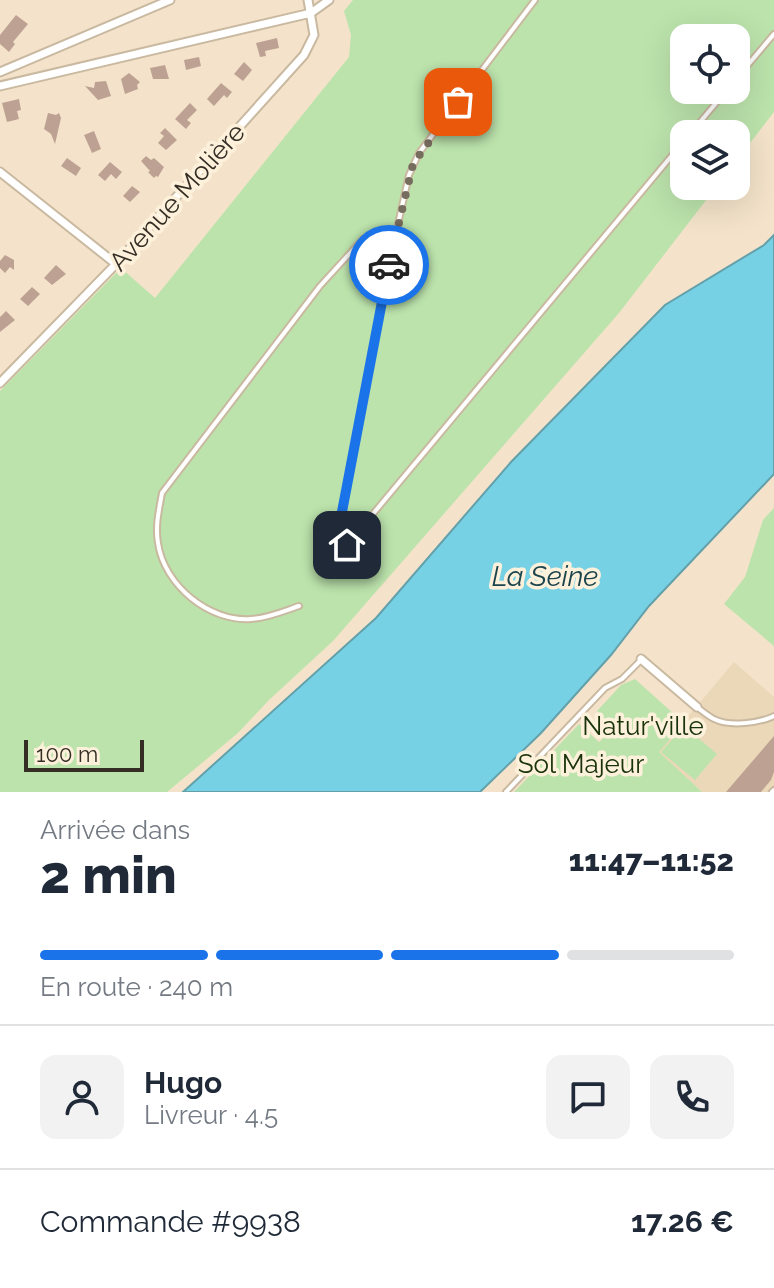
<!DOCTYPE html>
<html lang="fr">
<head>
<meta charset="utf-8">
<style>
  body { margin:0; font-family:Raleway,sans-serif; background:#f2f2f3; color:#1f2937; height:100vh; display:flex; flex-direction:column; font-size:30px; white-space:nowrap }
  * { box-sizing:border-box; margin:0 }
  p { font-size:26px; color:#747a83 }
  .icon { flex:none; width:44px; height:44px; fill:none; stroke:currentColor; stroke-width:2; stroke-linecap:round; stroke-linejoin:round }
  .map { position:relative; height:792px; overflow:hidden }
  .details { display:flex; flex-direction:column; background:#fff; flex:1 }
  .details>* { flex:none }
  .fabs { position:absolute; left:670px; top:24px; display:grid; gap:16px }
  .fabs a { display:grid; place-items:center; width:80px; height:80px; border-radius:16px; background:#fff; box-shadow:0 8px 32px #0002; font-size:40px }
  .scale { position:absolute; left:24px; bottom:20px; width:120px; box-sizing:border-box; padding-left:8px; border:4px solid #342e24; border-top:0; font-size:22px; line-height:28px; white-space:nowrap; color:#342e24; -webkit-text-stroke:6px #fef1dc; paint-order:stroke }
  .pin { position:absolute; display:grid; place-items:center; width:68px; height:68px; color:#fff; margin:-34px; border-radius:16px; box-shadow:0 4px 12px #0006 }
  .courier { position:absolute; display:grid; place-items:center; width:80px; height:80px; margin:-40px; border:6px solid #1a73e8; border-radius:50%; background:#fff; color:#222; box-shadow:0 2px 10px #0007 }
  .summary em { font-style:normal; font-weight:800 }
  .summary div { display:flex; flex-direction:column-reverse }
  .summary { display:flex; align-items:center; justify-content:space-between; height:136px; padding:0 40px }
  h1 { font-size:52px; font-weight:800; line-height:60px }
  .bar { display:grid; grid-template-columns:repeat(4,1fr); gap:12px 8px; align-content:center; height:96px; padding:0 40px }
  .bar i { height:10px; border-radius:6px; background:#e0e1e3 }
  .bar .current { background:#1a73e8 }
  .bar p { grid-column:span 4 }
  .line { display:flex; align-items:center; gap:20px; padding:0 40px; border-top:2px solid #e0e1e3 }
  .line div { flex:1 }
  .round { display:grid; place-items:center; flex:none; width:84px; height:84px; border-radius:16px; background:#f2f2f3 }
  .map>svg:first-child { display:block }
  .built { fill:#ebd8b8 }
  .green { fill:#bce3ac; fill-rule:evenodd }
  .water { fill:#77d1e4; stroke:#63a0aa; stroke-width:2 }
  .building { fill:#bda293 }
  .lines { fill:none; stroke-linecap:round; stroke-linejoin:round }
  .service-casing { stroke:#c9b9a0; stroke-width:8 }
  .minor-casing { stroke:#c9b9a0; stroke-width:11 }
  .service { stroke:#fff; stroke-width:4 }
  .minor { stroke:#fff; stroke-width:7 }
  .done { stroke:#776d5e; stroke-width:8; stroke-dasharray:0 14.4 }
  .route { stroke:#1a73e8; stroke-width:10 }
  .labels { text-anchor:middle; stroke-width:7; stroke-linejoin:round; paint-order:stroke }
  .street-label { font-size:26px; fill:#342e24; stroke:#fef1dc }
  .park-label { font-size:26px; fill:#183209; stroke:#fef1dc }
  .water-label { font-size:28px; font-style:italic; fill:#1b444d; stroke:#fef1dc }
</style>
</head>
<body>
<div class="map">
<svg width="774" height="792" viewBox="0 0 774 792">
  <rect width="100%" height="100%" fill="#f4e3ca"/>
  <!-- built -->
  <path class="built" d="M734,662L774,697V792H702L658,752Z"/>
  <!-- green -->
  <path class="green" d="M353,0H774V112L736,161V134H684V186H717L619,313L333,641L269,700L238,733L167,792H0V391L121,268L155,298L349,57L351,35L344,11ZM684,38H736V90H684Z
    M774,508V646L724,604L745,577L763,520Z
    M635,679L684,723L659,752L702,792H514L579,724L599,742L614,727L597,711L621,685Z
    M684,726L717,754L695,780L661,752Z"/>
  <!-- water -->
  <path class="water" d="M774,235V474L649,606L611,655L541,733L480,792H183L376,618L511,462L665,305L764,245Z"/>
  <!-- building -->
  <path class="building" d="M16,15L28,24L13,42L15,44L9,52L0,44V35Z
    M277,38L279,48L265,51L266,56L260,57L256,43Z
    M199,57L201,66L186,70L184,60Z
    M244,62L252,70L243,81L234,74Z
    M165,65L169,79H153L150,68Z
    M129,73L140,82L137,85L138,89L125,94L121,79Z
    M106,81L111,96L98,100L85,86L94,88L95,82Z
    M221,83L232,92L227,98L224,95L214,106L207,99Z
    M19,99L21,110L17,111L19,119L7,122L2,103Z
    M190,103L197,110L187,120L191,123L186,129L175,119Z
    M48,113L56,115L59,113L61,118L55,144L51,134L44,129Z
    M165,128L177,140L166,150L158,143L164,136L160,133Z
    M94,131L101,149L92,153L84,135Z
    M146,156L151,160L154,158L164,167L158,177L156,176L154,178L148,172L150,171L141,161Z
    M67,158L81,168L76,176L61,166Z
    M110,162L122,172L116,179L111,174L105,181L98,175Z
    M132,186L140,192L130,202L123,196Z
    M5,255L14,260V270L10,267L5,273L0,268V261Z
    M56,265L66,274L52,285L44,278Z
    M32,287L40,294L28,306L20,299Z
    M6,311L15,320L0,332V317Z
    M774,736V772L771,780L761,792H726Z"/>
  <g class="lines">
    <defs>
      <path id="service" d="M535,0L419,153L409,175L387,273L337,538L347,545L684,141
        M736,79L774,34
        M690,134L727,90
        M299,606C284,611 268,618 251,619C209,622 164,585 158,543C155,526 159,510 162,493L320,286L363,239
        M697,707C702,711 708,716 714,719C730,727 759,723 774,716
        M506,792L605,688L622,679L641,660
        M772,792L774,790"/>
      <path id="minor" d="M0,72L170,0
        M0,86L311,13L329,0
        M0,172L116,264
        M0,383L116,264L304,55L314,35L308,0
        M641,659L697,707"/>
    </defs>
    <!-- service casing -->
    <use href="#service" class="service-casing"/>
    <!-- minor casing -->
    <use href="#minor" class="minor-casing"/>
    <!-- service -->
    <use href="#service" class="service"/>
    <!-- minor -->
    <use href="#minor" class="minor"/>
  </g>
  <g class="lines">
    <!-- done -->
    <path class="done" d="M389,265L413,164L458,102"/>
    <!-- route -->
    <path class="route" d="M347,545L337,538L389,265"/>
  </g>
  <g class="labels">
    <!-- street labels -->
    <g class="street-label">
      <text transform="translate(177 197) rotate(-48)" y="9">Avenue Molière</text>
    </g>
    <!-- park labels -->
    <g class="park-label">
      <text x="643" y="735">Natur'ville</text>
      <text x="581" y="773">Sol Majeur</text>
    </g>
    <!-- water labels -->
    <g class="water-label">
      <text x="545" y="586">La Seine</text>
    </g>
  </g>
</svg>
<div class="fabs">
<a><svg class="icon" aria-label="locate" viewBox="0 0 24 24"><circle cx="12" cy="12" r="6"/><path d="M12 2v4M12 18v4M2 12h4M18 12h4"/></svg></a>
<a><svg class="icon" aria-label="layers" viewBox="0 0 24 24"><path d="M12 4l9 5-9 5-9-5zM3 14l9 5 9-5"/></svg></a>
</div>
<div class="scale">100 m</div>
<div class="pin" style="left:458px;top:102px;background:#ea580c"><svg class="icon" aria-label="bag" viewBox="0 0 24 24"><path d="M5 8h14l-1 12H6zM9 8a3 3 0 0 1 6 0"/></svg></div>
<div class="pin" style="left:347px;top:545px;background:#1f2937"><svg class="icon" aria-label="home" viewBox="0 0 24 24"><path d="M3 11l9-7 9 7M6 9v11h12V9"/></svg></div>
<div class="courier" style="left:389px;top:265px"><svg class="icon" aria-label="car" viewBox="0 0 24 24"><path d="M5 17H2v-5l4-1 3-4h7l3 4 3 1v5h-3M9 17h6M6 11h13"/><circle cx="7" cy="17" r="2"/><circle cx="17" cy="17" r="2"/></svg></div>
</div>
<section class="details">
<div class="summary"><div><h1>2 min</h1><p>Arrivée dans</p></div><em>11:47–11:52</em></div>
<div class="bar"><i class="current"></i><i class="current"></i><i class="current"></i><i></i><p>En route · 240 m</p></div>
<div class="line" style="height:144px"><a class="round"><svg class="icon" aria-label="person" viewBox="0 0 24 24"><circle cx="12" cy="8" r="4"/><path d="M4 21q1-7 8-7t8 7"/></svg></a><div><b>Hugo</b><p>Livreur · 4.5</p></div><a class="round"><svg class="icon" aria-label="chat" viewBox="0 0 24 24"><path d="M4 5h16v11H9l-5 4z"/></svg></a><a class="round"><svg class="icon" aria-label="phone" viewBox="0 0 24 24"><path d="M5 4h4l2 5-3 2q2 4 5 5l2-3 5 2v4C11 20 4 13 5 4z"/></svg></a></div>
<div class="line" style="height:104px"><div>Commande #9938</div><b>17.26 €</b></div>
</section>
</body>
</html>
